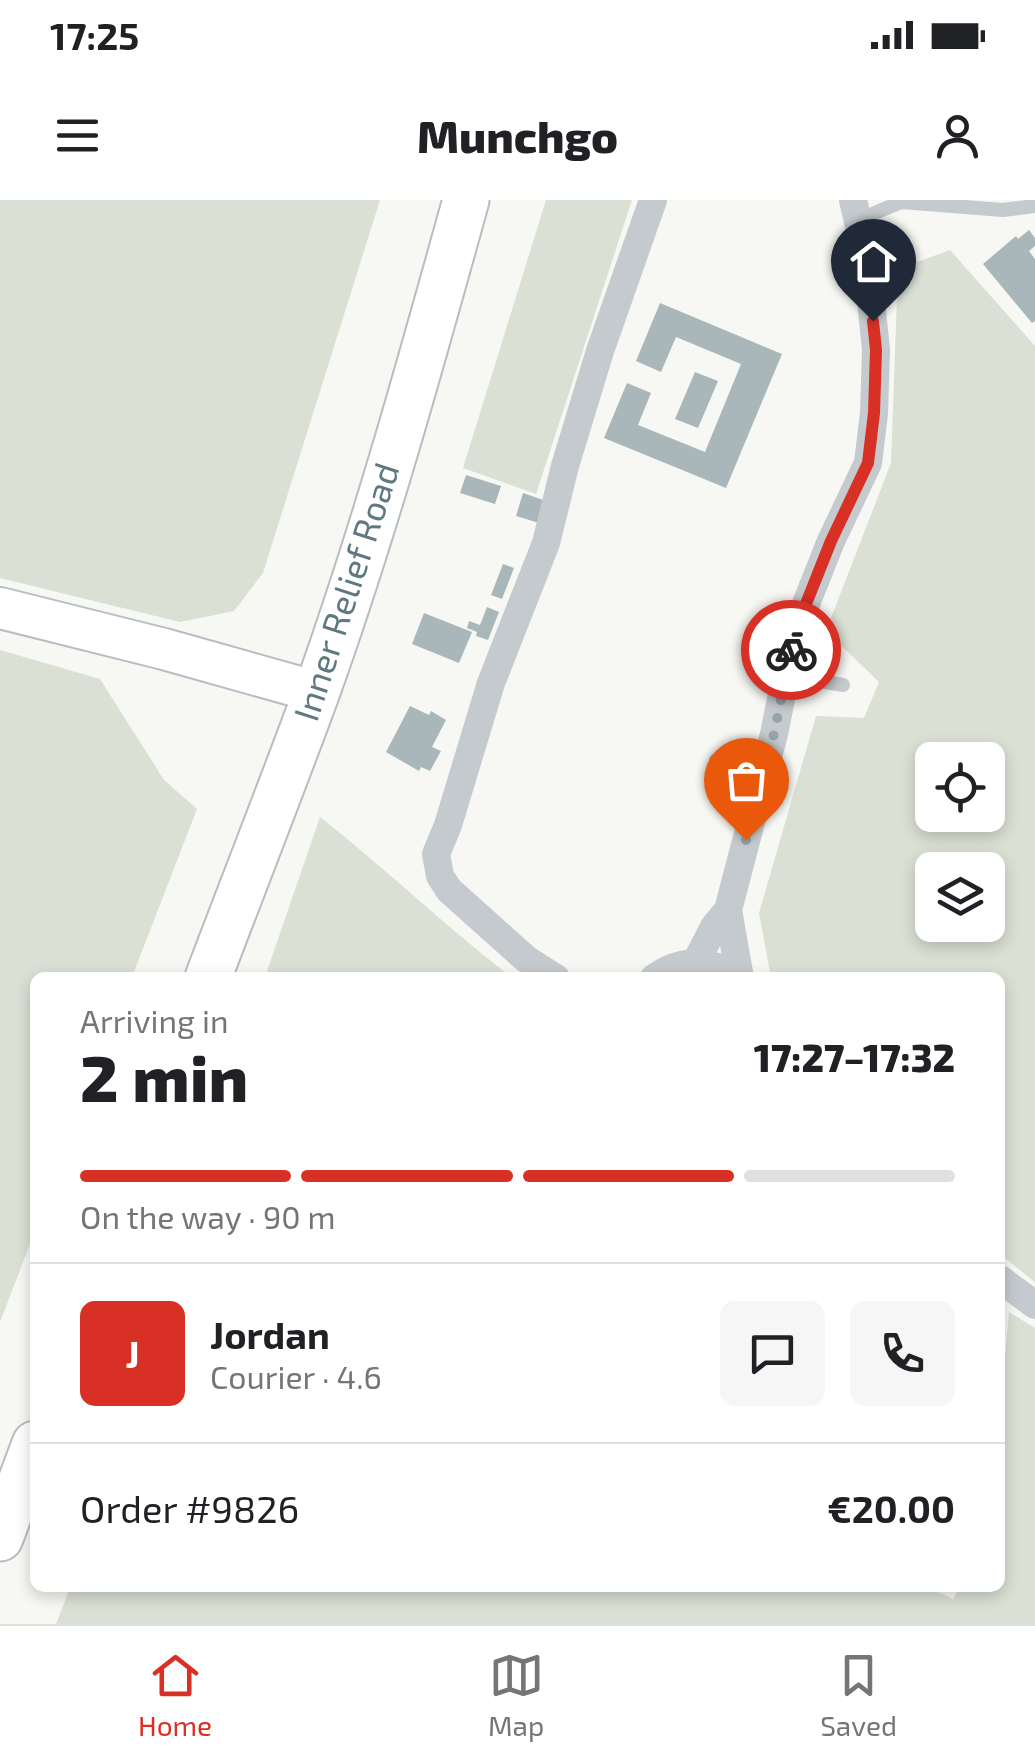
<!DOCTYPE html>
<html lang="en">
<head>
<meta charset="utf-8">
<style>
  body { margin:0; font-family:"Exo 2",sans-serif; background:#f6f6f6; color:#202124; height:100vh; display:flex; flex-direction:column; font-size:38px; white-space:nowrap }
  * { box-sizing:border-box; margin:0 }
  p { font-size:32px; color:#757577 }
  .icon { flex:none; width:55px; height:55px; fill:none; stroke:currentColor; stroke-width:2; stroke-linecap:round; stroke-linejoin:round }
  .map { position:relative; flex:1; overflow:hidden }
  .side { position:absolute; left:30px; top:772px; width:975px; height:620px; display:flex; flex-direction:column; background:#fff; border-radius:15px; box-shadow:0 5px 15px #0003 }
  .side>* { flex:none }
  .controls { position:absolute; left:915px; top:542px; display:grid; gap:20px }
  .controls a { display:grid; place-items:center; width:90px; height:90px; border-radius:15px; background:#fff; box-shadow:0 5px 15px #0003; font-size:50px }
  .pin { position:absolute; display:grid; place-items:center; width:85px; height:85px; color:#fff; margin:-102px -42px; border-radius:50% 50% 50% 0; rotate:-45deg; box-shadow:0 0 10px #0007 }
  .pin .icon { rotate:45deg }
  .courier { position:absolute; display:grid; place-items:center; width:100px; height:100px; margin:-50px; border:8px solid #d93025; border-radius:50%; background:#fff; color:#222; box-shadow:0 2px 12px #0007 }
  .headline em { font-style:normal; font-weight:800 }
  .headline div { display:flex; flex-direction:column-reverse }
  .headline { display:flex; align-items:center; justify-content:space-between; height:170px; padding:0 50px }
  h1 { font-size:65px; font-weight:800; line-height:75px }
  .bar { display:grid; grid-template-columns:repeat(4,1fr); gap:15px 10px; align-content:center; height:120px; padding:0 50px }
  .bar i { height:12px; border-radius:8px; background:#e0e0e0 }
  .bar .selected { background:#d93025 }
  .bar p { grid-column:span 4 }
  .line { display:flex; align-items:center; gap:25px; padding:0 50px; border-top:2px solid #e0e0e0 }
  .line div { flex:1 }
  .round { display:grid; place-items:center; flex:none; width:105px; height:105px; border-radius:15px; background:#f6f6f6 }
  .status { display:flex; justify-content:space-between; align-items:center; height:70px; padding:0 50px; background:#fff; direction:ltr }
  .status svg { height:28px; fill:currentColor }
  header { display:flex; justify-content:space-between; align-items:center; height:130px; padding:0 50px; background:#fff; font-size:45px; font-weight:800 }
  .dock { display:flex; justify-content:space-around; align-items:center; height:140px; border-top:2px solid #e0e0e0; background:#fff; font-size:28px; color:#757577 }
  .dock a { display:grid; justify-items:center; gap:5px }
  .dock .selected { color:#d93025 }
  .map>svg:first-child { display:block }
  .green { fill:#dae0d4; fill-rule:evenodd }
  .building { fill:#aab7ba }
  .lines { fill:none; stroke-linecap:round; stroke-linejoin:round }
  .secondary-casing { stroke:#b6bec1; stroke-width:44 }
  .primary-casing { stroke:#b7bec0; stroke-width:49 }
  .lane { stroke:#c4cacd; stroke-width:14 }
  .street { stroke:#c4cacd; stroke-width:28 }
  .secondary { stroke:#fff; stroke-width:40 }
  .primary { stroke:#fff; stroke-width:45 }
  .done { stroke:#94a4aa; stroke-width:10; stroke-dasharray:0 18 }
  .route { stroke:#d93025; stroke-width:12 }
  .labels { text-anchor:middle; stroke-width:10; stroke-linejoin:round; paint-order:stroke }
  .street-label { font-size:35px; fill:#5f7882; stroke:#fff }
</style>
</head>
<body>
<div class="status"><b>17:25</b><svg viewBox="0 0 49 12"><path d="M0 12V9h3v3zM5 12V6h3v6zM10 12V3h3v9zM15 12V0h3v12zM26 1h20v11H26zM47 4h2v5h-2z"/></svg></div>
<header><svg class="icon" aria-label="menu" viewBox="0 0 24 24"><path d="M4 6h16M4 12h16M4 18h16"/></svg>Munchgo<svg class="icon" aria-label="person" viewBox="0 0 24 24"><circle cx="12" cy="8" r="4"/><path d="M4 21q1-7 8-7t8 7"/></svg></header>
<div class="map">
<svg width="1035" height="1424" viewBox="0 0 1035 1424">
  <rect width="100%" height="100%" fill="#f7f7f4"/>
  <!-- green -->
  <path class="green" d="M0,0H380L263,373L234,411L180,422L0,378Z
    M546,0H632L536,294L463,268Z
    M950,50L1035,146V1082L1000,1054V778L771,777L759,713L816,516L864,518L879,482L826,431L891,263L898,69ZM932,560H988V615H932ZM932,670H988V725H932Z
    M0,450L100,479L164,580L197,609L132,777L35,778V1031L0,1122Z
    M320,617C385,668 445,726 511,777H265Z
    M1009,1112L1035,1128V1424H56L70,1388H930L953,1399L959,1388H1000V1215Z"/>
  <!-- building -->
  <path class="building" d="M1029,30L1035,38V46L1029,51L1035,59V121L1032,123L983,64L1016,36L1018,39Z
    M660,103L782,154L726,288L604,238L627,183L651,193L638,225L705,252L741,164L676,137L661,172L636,161Z
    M695,172L718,181L698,228L675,219Z
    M466,275L501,286L495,304L460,293Z
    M523,293L546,301L539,323L516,316Z
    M503,364L514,368L502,399L491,395Z
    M487,407L499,412L488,440L476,436L477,432L467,428L469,421L480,425Z
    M424,413L472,432L459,463L412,444Z
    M410,506L429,515L431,511L446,520L432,547L441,551L430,571L421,567L419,571L386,552Z"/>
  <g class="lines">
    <defs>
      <path id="secondary" d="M0,408L164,449L317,492"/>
      <path id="primary" d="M208,778C244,683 281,589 316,494C374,332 420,166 466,0
        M0,1338L35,1244"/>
    </defs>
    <!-- secondary casing -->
    <use href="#secondary" class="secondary-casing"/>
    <!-- primary casing -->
    <use href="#primary" class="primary-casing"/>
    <!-- lane -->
    <path class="lane" d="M858,20L901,2L1003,10L1035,6
      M786,475L843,485
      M716,560L764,570"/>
    <!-- street -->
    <path class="street" d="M728,710L740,778
      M696,762L714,727L728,710L774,534L794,434L831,341L868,263L874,213L876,150L867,61L853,0
      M556,778L526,759L449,690L440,676L436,654L448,625L491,483L546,343L565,266L600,151L653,0
      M654,778C682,758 711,759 739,778
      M1000,1079L1035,1105"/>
    <!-- secondary -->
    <use href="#secondary" class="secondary"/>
    <!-- primary -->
    <use href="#primary" class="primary"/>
  </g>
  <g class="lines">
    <!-- done -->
    <path class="done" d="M746,640L774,534L791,450"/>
    <!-- route -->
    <path class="route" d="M791,450L794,434L831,341L868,263L874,213L876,150L873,121"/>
  </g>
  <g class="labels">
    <!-- street labels -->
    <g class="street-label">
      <text transform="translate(347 392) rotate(-72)" y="12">Inner Relief Road</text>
    </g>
  </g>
</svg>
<div class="controls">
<a><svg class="icon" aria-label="locate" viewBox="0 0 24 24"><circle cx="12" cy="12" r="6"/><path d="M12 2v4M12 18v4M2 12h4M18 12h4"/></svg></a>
<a><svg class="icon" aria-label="layers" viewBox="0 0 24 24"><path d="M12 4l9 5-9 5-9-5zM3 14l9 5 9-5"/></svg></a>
</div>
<div class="pin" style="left:746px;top:640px;background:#ea580c"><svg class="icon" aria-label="bag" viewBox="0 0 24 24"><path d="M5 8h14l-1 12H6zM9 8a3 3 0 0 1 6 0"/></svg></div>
<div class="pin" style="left:873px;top:121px;background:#1f2937"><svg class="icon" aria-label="home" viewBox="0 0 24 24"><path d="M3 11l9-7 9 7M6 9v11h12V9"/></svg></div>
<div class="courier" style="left:791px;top:450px"><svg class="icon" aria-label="bike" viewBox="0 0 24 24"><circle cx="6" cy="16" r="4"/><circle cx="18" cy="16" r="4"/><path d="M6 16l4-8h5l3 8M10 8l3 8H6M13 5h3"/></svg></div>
<section class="side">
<div class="headline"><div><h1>2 min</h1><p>Arriving in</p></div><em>17:27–17:32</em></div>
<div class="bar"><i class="selected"></i><i class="selected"></i><i class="selected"></i><i></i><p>On the way · 90 m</p></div>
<div class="line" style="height:180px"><b class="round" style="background:#d93025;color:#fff">J</b><div><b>Jordan</b><p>Courier · 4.6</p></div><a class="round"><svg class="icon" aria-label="chat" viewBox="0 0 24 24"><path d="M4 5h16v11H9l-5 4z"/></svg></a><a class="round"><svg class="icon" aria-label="phone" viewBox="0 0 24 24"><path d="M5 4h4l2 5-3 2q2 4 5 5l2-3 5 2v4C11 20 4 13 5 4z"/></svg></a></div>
<div class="line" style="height:130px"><div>Order #9826</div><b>€20.00</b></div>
</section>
</div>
<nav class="dock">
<a class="selected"><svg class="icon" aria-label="home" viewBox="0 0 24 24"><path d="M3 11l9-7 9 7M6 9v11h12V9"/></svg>Home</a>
<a><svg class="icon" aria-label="map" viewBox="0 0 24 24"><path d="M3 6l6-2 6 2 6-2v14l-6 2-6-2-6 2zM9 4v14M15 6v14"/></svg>Map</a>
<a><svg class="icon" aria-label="saved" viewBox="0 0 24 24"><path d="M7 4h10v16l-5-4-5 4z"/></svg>Saved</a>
</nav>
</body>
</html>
